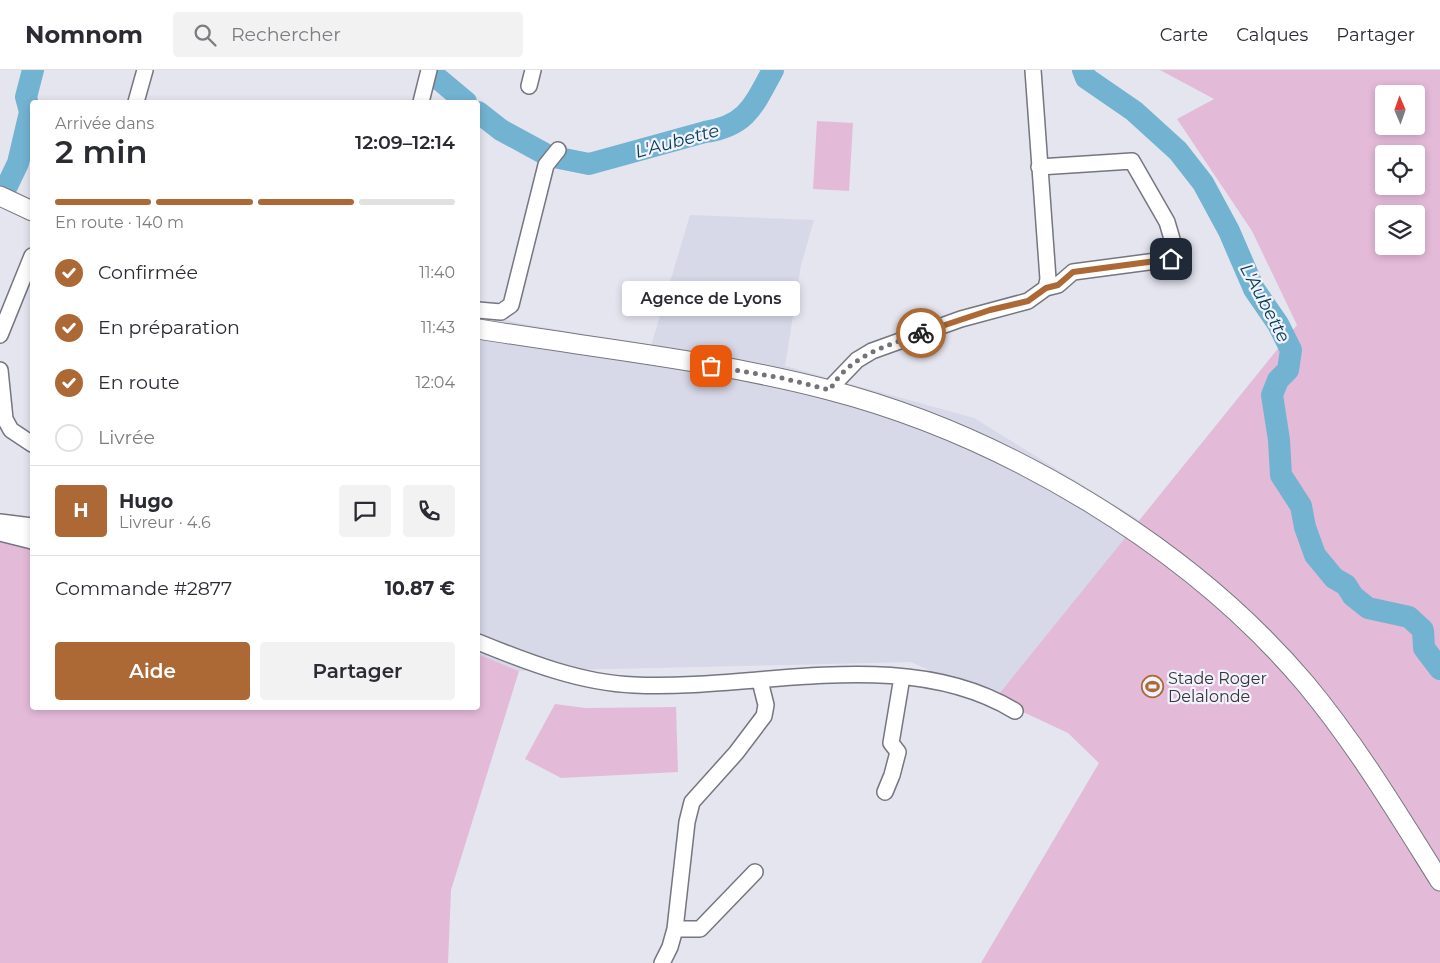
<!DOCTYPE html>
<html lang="fr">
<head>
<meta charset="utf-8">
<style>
  body { margin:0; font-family:Montserrat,sans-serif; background:#f2f2f3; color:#2b2b33; height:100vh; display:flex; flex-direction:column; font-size:19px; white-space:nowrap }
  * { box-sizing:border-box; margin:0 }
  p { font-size:16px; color:#7c7c81 }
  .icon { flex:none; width:28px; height:28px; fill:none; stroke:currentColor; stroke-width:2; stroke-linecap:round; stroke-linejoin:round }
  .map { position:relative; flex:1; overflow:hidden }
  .drawer { position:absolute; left:30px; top:30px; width:450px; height:610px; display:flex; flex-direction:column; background:#fff; border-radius:5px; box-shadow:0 2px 8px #0003 }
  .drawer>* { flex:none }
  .needle { width:32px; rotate:358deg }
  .tools { position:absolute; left:1375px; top:15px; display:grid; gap:10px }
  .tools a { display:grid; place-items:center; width:50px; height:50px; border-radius:5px; background:#fff; box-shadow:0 2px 8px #0003; font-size:25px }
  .pin { position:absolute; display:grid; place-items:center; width:42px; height:42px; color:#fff; margin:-21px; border-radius:10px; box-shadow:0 2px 8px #0006 }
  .courier { position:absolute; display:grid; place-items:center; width:50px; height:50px; margin:-25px; border:4px solid #ac6936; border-radius:50%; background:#fff; color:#222; box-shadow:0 1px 6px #0007 }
  .bubble { position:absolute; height:35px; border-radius:5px; background:#fff; box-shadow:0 2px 8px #0003; font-size:16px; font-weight:600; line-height:35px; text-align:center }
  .head em { font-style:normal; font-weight:600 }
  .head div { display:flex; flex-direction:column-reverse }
  .head { display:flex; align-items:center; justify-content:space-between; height:85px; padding:0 25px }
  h1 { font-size:32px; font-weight:600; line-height:38px }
  .bar { display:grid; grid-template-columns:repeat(4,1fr); gap:8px 5px; align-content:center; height:60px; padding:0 25px }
  .bar i { height:6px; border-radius:4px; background:#e1e1e2 }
  .bar .on { background:#ac6936 }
  .bar p { grid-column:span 4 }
  .line { display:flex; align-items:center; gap:12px; padding:0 25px; border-top:1px solid #e1e1e2 }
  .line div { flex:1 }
  .round { display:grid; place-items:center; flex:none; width:52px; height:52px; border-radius:5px; background:#f2f2f3 }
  ol { padding:0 25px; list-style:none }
  li { display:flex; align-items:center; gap:15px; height:55px }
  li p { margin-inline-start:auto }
  li .icon { padding:5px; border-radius:50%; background:#ac6936; color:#fff; stroke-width:4 }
  li:last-child { color:#7c7c81 }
  li i { width:28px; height:28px; border:2px solid #e1e1e2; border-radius:50% }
  .action { display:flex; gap:10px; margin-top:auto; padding:10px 25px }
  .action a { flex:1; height:58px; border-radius:5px; background:#ac6936; color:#fff; font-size:20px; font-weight:600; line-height:58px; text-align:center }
  .action a+a { background:#f2f2f3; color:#2b2b33 }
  header { display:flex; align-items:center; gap:30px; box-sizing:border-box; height:70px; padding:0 25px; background:#fff; border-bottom:1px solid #e1e1e2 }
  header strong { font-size:24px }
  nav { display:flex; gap:28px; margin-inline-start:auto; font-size:18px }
  .search { width:350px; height:45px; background:#f2f2f3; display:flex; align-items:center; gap:12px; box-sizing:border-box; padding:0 18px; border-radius:5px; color:#7c7c81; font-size:19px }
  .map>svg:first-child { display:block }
  .built { fill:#d7d8e8 }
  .green { fill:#e4bad9; fill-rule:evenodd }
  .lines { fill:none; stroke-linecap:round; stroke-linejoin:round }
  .river { stroke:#72b3d2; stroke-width:22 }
  .minor-casing { stroke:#75767f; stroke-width:18 }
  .major-casing { stroke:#75767f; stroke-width:21 }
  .minor { stroke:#fff; stroke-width:15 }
  .major { stroke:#fff; stroke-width:19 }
  .done { stroke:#737379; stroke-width:5; stroke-dasharray:0 9 }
  .route { stroke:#ac6936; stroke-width:6 }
  .labels { text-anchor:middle; stroke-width:4.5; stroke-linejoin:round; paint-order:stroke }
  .poi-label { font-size:16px; fill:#36363a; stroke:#f1f2fc; text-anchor:start }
  .water-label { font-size:18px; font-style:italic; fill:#033e54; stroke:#f1f2fc }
</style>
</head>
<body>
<header>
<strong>Nomnom</strong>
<div class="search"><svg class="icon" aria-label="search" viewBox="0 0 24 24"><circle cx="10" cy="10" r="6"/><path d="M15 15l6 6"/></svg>Rechercher</div>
<nav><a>Carte</a><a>Calques</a><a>Partager</a></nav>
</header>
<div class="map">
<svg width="1440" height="893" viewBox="0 0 1440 893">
  <rect width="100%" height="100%" fill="#e4e5ef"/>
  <!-- built -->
  <path class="built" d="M690,145L814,150L801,195L785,296L974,348L1141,451L995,629L911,592L519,601L478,584V244L519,253L651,276Z"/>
  <!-- green -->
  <path class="green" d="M1160,0H1440V893H981L1099,693L1068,663L995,629L1297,255L1252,161L1177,49L1214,29ZM1384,24H1416V56H1384ZM1384,84H1416V116H1384ZM1384,144H1416V176H1384Z
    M817,51L853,53L849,121L813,119Z
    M0,458L32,466V638H478V584L519,601L451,820L448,893H0Z
    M555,634L585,638L676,637L678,702L561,708L525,689Z"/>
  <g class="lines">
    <!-- river -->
    <path class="river" d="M1083,0L1086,8L1134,41L1178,81L1203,113L1229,161L1254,219L1278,254L1291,280L1288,300L1278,310L1272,325L1279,370L1281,405L1301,436L1305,457L1315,485L1334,508L1346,515L1353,526L1368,538L1409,547L1423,560L1424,578L1440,599
      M435,6L466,32
      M478,42L501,60L547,85
      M554,87L589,94L705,62C747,56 754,35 773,0
      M7,116L18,93L30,42L26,27L33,0"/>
    <defs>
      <path id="minor" d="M529,16L533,0
        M136,32L145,0
        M421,32L429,0
        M1039,97L1132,91L1167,152L1172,169L1171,189L1073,202L1058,215L1046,218
        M478,240L501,242L511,235L546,95L558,80
        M0,265L32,186
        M0,300L5,349L11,360L32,374
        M830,320L834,314L857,290L872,281L961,249L1028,231L1046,218L1048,209L1033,0
        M0,452L32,456
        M0,463L32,471
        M478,572C527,592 581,613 634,615C757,621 904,574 1015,641
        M885,722L892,705L898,682L891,673L902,607
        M675,859H700L755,802
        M662,893L670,877L675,859L687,752L692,732L736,683L764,646L766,635L760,611"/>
      <path id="major" d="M0,126L32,141
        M478,259C594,278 714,290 829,320C1003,365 1188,475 1305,613C1356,674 1398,744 1440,811"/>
    </defs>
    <!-- minor casing -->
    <use href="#minor" class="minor-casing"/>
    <!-- major casing -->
    <use href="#major" class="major-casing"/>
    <!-- minor -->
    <use href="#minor" class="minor"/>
    <!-- major -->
    <use href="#major" class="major"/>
  </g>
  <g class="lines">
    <!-- done -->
    <path class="done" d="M711,296L782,308L830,320C848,286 887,276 921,263"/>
    <!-- route -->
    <path class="route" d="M921,263L990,240L1028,231L1046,218L1058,215L1073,202L1171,189"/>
  </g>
  <!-- icons -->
  <defs>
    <symbol id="stadium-ring" viewBox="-11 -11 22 22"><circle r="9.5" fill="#f1f2fc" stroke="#ac6936" stroke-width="1.5"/><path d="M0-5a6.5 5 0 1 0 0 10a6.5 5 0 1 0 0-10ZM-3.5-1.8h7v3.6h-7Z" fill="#ac6936"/></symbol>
  </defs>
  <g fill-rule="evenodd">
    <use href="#stadium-ring" x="1140" y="604" width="25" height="25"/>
  </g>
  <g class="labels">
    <!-- poi labels -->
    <g class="poi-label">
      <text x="1168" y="614">Stade Roger<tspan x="1168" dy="18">Delalonde</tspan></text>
    </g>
    <!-- water labels -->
    <g class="water-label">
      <text transform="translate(677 71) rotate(-15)" y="6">L'Aubette</text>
      <text transform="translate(1265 233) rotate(62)" y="6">L'Aubette</text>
    </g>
  </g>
</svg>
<div class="tools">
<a><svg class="needle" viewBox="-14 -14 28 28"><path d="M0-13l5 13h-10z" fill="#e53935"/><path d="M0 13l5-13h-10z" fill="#7c7c81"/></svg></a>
<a><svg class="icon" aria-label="locate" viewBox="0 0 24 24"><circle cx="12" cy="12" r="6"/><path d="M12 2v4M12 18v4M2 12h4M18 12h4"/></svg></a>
<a><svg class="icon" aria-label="layers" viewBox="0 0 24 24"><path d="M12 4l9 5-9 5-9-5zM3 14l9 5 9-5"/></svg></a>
</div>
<div class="pin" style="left:711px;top:296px;background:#ea580c"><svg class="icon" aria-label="bag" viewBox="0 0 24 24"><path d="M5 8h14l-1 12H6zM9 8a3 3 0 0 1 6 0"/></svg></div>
<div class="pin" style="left:1171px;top:189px;background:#1f2937"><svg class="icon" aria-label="home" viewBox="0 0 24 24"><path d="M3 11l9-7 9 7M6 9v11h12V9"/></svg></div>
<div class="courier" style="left:921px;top:263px"><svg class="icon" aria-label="bike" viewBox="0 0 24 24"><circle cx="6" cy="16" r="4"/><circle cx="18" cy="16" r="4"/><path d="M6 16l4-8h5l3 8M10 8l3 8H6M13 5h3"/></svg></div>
<div class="bubble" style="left:622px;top:211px;width:178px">Agence de Lyons</div>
<section class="drawer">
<div class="head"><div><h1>2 min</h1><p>Arrivée dans</p></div><em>12:09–12:14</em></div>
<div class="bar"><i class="on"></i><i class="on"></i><i class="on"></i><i></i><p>En route · 140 m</p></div>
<ol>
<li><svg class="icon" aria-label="check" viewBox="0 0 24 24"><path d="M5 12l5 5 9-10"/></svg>Confirmée<p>11:40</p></li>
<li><svg class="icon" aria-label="check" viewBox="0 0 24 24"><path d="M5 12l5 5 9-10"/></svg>En préparation<p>11:43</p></li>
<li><svg class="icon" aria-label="check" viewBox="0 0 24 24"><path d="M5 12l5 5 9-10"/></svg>En route<p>12:04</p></li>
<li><i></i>Livrée</li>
</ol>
<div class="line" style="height:90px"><b class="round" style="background:#ac6936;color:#fff">H</b><div><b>Hugo</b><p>Livreur · 4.6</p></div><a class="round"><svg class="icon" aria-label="chat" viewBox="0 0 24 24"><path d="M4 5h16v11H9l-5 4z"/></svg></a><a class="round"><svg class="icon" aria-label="phone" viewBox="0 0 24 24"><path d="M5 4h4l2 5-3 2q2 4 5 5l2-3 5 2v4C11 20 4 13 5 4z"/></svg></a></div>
<div class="line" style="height:65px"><div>Commande #2877</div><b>10.87 €</b></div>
<div class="action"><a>Aide</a><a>Partager</a></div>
</section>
</div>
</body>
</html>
